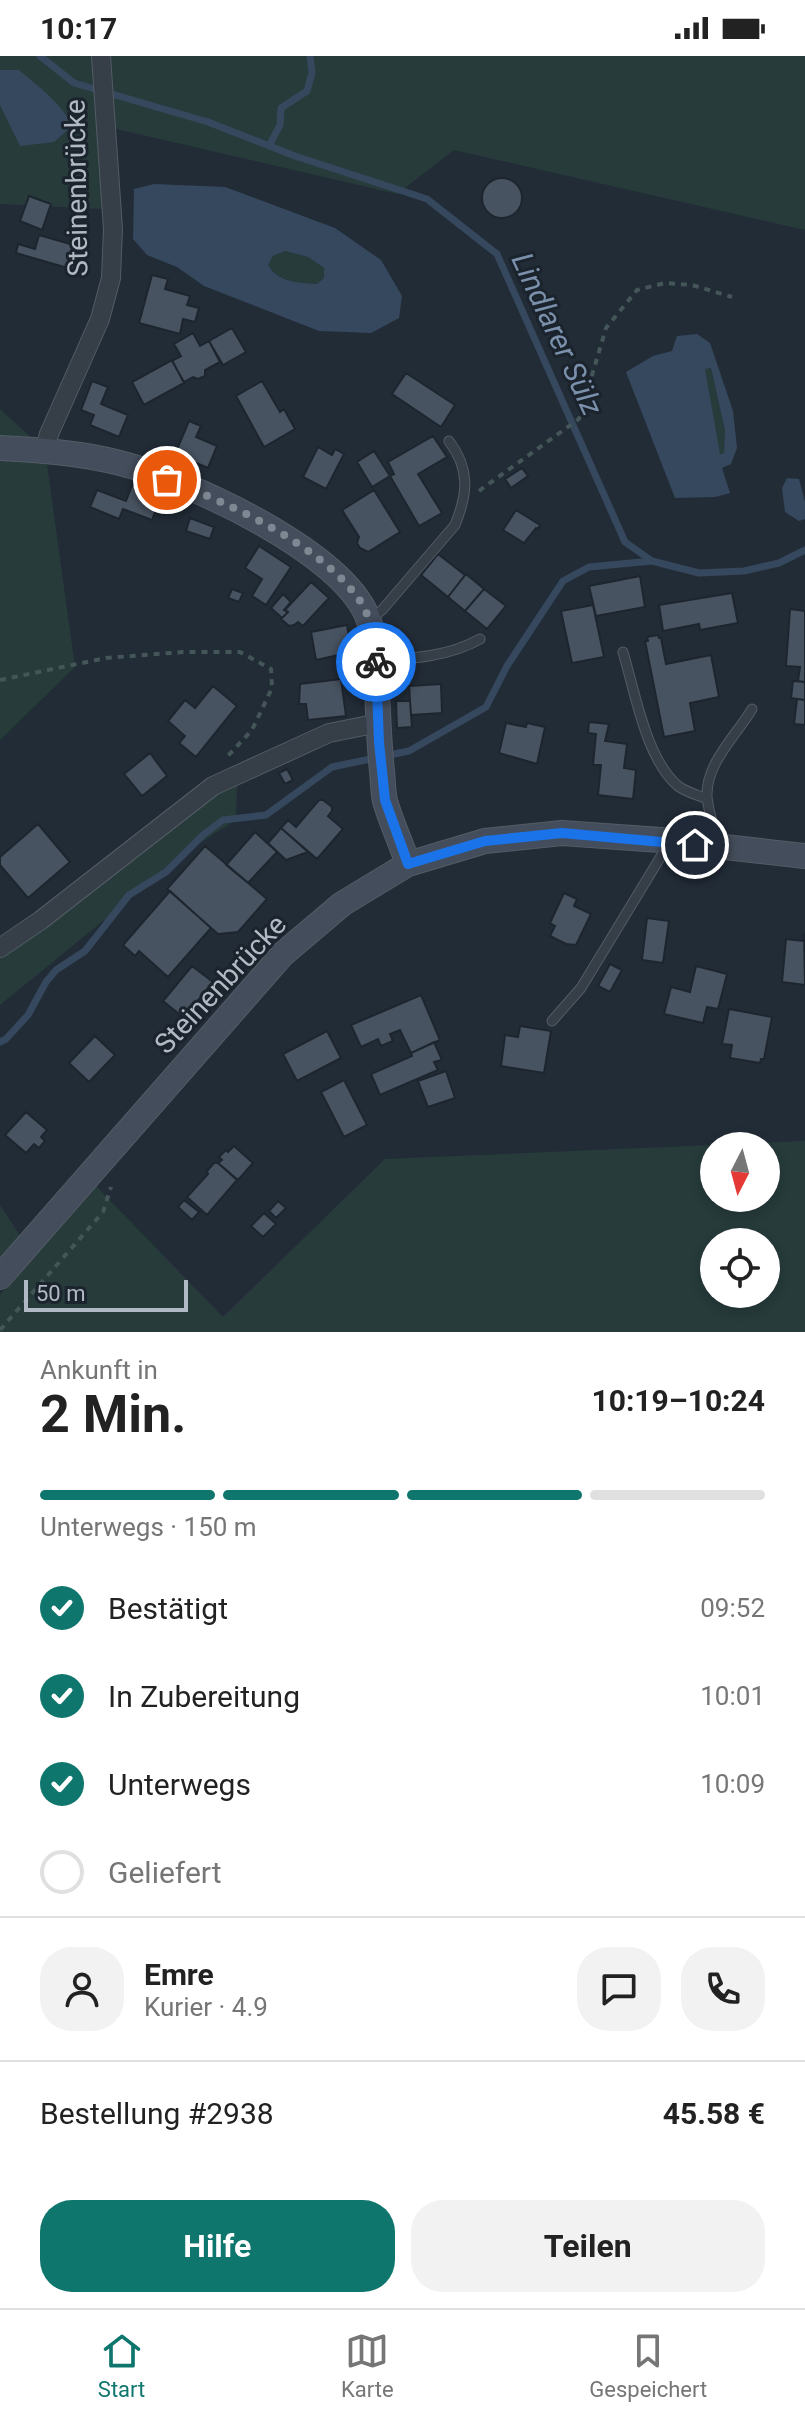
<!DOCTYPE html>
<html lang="de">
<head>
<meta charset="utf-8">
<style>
  body { margin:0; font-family:Roboto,sans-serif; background:#f2f2f2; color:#222; height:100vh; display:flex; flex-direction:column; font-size:30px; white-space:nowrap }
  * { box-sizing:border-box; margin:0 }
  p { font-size:26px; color:#767676 }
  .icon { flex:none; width:44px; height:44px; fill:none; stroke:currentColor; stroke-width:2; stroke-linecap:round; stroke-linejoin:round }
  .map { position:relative; height:1276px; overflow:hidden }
  .side { display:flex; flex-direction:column; background:#fff; flex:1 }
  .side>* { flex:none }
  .needle { width:52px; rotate:186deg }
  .buttons { position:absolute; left:700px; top:1076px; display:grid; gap:16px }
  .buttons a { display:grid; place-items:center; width:80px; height:80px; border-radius:50%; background:#fff; box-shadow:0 4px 12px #0003; font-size:40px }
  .scale { position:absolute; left:24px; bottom:20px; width:164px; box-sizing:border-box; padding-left:8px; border:4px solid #b0b9c4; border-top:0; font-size:22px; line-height:28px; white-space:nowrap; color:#b0b9c4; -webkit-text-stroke:6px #1b232d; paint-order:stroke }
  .pin { position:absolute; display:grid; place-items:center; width:68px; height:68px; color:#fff; margin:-34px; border:4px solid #fff; border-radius:50%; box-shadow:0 2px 8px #0007 }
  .courier { position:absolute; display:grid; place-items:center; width:80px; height:80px; margin:-40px; border:6px solid #1a73e8; border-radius:50%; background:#fff; color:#222; box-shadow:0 2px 10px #0007 }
  .overview em { font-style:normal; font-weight:700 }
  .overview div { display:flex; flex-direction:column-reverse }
  .overview { display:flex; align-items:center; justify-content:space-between; height:136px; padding:0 40px }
  h1 { font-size:52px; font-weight:700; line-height:60px }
  .bar { display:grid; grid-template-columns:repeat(4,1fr); gap:12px 8px; align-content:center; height:96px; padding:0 40px }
  .bar i { height:10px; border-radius:6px; background:#e0e0e0 }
  .bar .on { background:#0f766e }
  .bar p { grid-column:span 4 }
  .line { display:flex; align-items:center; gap:20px; padding:0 40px; border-top:2px solid #e0e0e0 }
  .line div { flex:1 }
  .round { display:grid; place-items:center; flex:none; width:84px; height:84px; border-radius:32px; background:#f2f2f2 }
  ol { padding:0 40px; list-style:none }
  li { display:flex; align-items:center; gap:24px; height:88px }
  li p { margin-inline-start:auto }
  li .icon { padding:8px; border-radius:50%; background:#0f766e; color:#fff; stroke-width:4 }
  li:last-child { color:#767676 }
  li i { width:44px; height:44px; border:4px solid #e0e0e0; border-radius:50% }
  .primary-button { display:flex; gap:16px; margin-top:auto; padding:16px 40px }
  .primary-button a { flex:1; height:92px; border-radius:32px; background:#0f766e; color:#fff; font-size:32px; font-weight:700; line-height:92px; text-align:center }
  .primary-button a+a { background:#f2f2f2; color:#222 }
  .status { display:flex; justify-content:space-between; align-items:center; height:56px; padding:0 40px; background:#fff; direction:ltr }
  .status svg { height:22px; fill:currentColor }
  .tabs { display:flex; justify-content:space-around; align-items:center; height:112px; border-top:2px solid #e0e0e0; background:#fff; font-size:22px; color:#767676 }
  .tabs a { display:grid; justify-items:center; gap:4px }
  .tabs .on { color:#0f766e }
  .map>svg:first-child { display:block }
  .green { fill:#273b3b; fill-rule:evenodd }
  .water { fill:#36485e; fill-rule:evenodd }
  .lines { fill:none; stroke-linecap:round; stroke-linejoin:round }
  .stream { stroke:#36485e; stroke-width:7 }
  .building { fill:#485361; stroke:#1d252f; stroke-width:2 }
  .service-casing { stroke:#535c66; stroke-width:11 }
  .minor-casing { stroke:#535c66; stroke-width:20 }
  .secondary-casing { stroke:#535c66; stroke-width:26 }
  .path { stroke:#445658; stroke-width:4; stroke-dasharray:6 6; stroke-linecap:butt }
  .service { stroke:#363e48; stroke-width:9 }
  .minor { stroke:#363e48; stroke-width:18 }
  .secondary { stroke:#444d5b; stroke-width:24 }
  .done { stroke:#7e8893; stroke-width:8; stroke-dasharray:0 14.4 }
  .route { stroke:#1a73e8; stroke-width:10 }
  .labels { text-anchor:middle; stroke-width:6; stroke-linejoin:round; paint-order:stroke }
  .street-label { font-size:28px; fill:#b0b9c4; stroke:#1b232d }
  .water-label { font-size:30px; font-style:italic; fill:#7a90ab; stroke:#1b232d }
</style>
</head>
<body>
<div class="status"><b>10:17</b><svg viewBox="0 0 49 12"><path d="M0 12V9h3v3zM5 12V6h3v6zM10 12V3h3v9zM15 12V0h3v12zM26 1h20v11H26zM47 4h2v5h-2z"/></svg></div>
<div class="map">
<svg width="805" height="1276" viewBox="0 0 805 1276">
  <rect width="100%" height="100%" fill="#222c37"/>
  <!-- green -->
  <path class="green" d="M0,0H805V174L454,94L397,138L108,71L104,153L0,148Z
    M285,195L308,201L324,212V222L317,228C298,227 279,226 268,209L273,200Z
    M711,312L725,376L724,397L719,398L705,313Z
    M0,353L45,394L75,611L0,684Z
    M237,729L236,764L195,790L0,949V900L199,747Z
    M805,1085V1276H0V1239L95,1129L223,1261L385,1103ZM714,1090H766V1142H714ZM714,1186H766V1238H714Z
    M0,1149L27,1190L0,1220Z"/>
  <!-- water -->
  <path class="water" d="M0,14H19C33,26 69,53 71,71L54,86L20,90L0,49Z
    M154,128L225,131L335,172L381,204L402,240L399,262L371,277L319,275L204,230L177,211L147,199L133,183L134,133ZM285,195L308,201L324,212V222L317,228C298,227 278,226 268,209L273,200Z
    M697,278L710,287L733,355L737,392L731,408L722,412L730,437L715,441L675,442L626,316L653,300L672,295L677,280ZM711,312L725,375L724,397L720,398L705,313Z
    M787,422L799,423L805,446V463L799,465L785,456L782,432Z"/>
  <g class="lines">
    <!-- stream -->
    <path class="stream" d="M40,0L74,27L208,66L295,100L427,143L497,198L625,486L652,505L699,517L744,515L779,507L805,494
      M269,90L280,69L281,52L307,35L312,17L310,0
      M0,986L6,983L28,959L46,926L56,914L85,895L129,839L166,816L203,779L223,764L266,759L332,711L409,695L486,651L507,610L563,525L589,511L652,505"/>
  </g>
  <!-- building -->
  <path class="building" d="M482 142a20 20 0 1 1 40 0a20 20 0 1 1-40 0Z
    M29,140L51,148L42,174L20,165Z
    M39,179L84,192L78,215L16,197L18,188L35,193Z
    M152,219L168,223L165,233L190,240L187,249L199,252L195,266L183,263L180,278L139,267Z
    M232,272L246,296L223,309L209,285Z
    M193,277L200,290L209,285L220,306L205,314V320L198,323L193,321L184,326L172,305L181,300L174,288Z
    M172,304L184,327L144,349L132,326Z
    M406,317L455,349L441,371L392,338Z
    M92,325L108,331L101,348L128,359L119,381L90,369L94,359L81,354Z
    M262,325L280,356L284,353L295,373L264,391L236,340Z
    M189,365L201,370L196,381L217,390L208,412L175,398Z
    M433,380L447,401L418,418L442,457L419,470L390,420L394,418L388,406Z
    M318,391L332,399L335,393L344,398L326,433L303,421Z
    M374,395L390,420L372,431L357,406Z
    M522,412L528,420L511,432L505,423Z
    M132,429L161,441L152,464L123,453L119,463L90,451L97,434L126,445Z
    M374,434L400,476L368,496L360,492L357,487L359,481L342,454Z
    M516,454L540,469L538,473L536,472L524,487L503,474Z
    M190,462L214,471L210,483L186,475Z
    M259,490L291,511L266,549L252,540L262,523L245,512Z
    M438,498L465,519L448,541L421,519Z
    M466,518L484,533L465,555L448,541Z
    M640,520L645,551L596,560L589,530Z
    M311,526L329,542L303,570L298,566L294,569L289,570L281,563L288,556L285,554Z
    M232,533L243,537L239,546L228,542Z
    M484,533L506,550L487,573L465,555Z
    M732,537L738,567L700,574L699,568L663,575L659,549Z
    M283,538L291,546L284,554L288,556L282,562L271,552Z
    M593,549L604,601L572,607L561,555Z
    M790,553L805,555V626L798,625L800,611L786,610Z
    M347,569L352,596L316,604L311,576Z
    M658,579L659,582H661L666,608L711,599L719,641L690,647L695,675L664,681L645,585H648L647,581Z
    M341,623L346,660L308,664L306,648H299L300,628Z
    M793,625L805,626V644L791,642Z
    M441,628L442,657L411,659L409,630Z
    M213,630L237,650L196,701L179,687L185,680L168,665L185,644L195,652Z
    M797,643L805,644V669L794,668Z
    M396,645H410L412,671L397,672Z
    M589,666L609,668L605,685L627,688L624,712L636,714L633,743L598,739L601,709H593L596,678L588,677Z
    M506,667L526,671L527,667L545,671L537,708L499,697Z
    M150,697L167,720L142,740L124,718Z
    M287,713L293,724L285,728L279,717Z
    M319,744H323L332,751V755L328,760L343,773L317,803L281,772L288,764L296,771Z
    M38,768L70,806L28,842L0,809V801Z
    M281,772L308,796L286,804L268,787Z
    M255,776L277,796L248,827L226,809Z
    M205,790L267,843L238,876L218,878L167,833Z
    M170,835L211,872L168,921L139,895L135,900L123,889Z
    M564,837L577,843L574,850L591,858L576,889L566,888L550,880L555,870L550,867Z
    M647,862L669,865L663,907L642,904Z
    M804,877L805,929L782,926L786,883L803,885Z
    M610,908L622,914L610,936L598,930Z
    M192,910L213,926L184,962L163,945Z
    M696,910L727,918L718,953L707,951L703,967L664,958L671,931L690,936Z
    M421,939L440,984L411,997L400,974L390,978L393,985L381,990L378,983L361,991L351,969Z
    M729,953L772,961L764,1003H761L760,1007L730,1002L732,989L722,988Z
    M520,970L551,975L544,1017L501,1010L505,979L518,981Z
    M327,975L341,1002L297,1025L283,998Z
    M95,980L115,999L89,1026L69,1007Z
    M434,986L442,1004L434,1006L438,1014L380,1039L371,1018L412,1000L411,997Z
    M446,1015L455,1042L428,1051L418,1025Z
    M344,1024L367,1069L344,1081L321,1036Z
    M26,1056L47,1074L41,1081L45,1085L39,1092L34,1088L26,1097L5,1079Z
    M234,1090L253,1107L238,1124L218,1107L222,1104L219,1101L226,1094L228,1096Z
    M214,1107H218L237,1124L207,1159L187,1141L208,1118L207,1115Z
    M184,1144L199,1156L192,1164L178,1151Z
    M278,1145L286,1152L276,1162L269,1155Z
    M264,1157L276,1168L263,1181L251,1170Z"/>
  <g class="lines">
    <defs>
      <path id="service" d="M369,564L382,554L455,469C468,437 470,413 449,385
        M623,596C635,636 646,703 678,730C686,736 698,739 707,743
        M379,604C413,603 450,600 480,583
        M719,789C715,774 708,756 707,740C706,707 736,680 752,653
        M552,965L581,932L669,787"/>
      <path id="minor" d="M45,394L49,378L100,263L111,222L113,173L101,0
        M0,892L41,864L213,730L329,677L379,667"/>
      <path id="secondary" d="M0,392C40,394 81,397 120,407C187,424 347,497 369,565C376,586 376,608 377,631C378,659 379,687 382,715C383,725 383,736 385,745C391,766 401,787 408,808
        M0,1221L283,898L342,848L408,808L485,785L562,777L661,784L805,800"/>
    </defs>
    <!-- service casing -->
    <use href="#service" class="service-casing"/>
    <!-- minor casing -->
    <use href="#minor" class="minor-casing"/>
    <!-- secondary casing -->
    <use href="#secondary" class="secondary-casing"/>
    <!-- path -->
    <path class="path" d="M479,435L579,363L606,272L637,234L665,227L692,229L732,241
      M0,624L106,602L183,596H240L271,613L272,632L252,674L226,702
      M0,1274L103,1156L111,1131"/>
    <!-- service -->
    <use href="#service" class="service"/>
    <!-- minor -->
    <use href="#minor" class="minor"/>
    <!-- secondary -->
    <use href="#secondary" class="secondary"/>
  </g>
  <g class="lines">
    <!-- done -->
    <path class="done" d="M167,424C228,446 320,489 358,542C371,559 375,585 376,606"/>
    <!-- route -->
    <path class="route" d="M376,606L379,686L385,744L408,808L485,785L562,777L695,789"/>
  </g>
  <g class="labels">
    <!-- street labels -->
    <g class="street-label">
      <text transform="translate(76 132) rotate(-91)" y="10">Steinenbrücke</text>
      <text transform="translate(220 928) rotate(-47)" y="10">Steinenbrücke</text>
    </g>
    <!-- water labels -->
    <g class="water-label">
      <text transform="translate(557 278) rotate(65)" y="10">Lindlarer Sülz</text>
    </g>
  </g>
</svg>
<div class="buttons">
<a><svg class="needle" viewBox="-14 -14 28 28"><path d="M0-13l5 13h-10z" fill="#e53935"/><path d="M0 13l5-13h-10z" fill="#767676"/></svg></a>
<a><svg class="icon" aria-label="locate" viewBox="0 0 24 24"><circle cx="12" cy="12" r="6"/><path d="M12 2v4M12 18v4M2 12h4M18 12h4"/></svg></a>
</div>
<div class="scale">50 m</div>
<div class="pin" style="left:167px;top:424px;background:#ea580c"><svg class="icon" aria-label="bag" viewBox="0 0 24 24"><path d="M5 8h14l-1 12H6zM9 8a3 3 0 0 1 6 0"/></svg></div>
<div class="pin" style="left:695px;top:789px;background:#1f2937"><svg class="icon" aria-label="home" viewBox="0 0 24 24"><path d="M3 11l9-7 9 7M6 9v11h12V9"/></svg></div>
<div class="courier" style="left:376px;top:606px"><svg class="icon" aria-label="bike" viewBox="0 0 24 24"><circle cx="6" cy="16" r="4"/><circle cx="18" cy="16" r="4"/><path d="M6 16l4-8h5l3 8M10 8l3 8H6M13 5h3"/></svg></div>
</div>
<section class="side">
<div class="overview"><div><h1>2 Min.</h1><p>Ankunft in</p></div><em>10:19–10:24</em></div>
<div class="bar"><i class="on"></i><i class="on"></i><i class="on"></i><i></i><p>Unterwegs · 150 m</p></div>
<ol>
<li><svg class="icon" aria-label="check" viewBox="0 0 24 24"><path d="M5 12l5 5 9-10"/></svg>Bestätigt<p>09:52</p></li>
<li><svg class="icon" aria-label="check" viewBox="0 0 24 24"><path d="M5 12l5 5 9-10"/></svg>In Zubereitung<p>10:01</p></li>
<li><svg class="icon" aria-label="check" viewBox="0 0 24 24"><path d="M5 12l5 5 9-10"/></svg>Unterwegs<p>10:09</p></li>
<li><i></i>Geliefert</li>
</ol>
<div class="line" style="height:144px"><a class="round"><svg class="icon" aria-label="person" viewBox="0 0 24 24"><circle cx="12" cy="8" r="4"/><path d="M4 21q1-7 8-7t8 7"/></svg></a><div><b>Emre</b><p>Kurier · 4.9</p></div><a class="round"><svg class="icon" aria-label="chat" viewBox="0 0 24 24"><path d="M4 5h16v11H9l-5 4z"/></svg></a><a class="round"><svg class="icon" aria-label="phone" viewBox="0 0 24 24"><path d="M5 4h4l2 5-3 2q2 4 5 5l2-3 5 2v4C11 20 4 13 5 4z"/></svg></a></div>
<div class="line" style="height:104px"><div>Bestellung #2938</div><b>45.58 €</b></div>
<div class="primary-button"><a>Hilfe</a><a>Teilen</a></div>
</section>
<nav class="tabs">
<a class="on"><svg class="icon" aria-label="home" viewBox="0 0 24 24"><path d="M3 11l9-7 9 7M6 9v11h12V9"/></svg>Start</a>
<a><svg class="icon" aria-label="map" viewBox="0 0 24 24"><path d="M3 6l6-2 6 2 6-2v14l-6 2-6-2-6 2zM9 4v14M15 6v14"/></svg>Karte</a>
<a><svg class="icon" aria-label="saved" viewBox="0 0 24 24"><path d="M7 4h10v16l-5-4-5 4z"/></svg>Gespeichert</a>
</nav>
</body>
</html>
